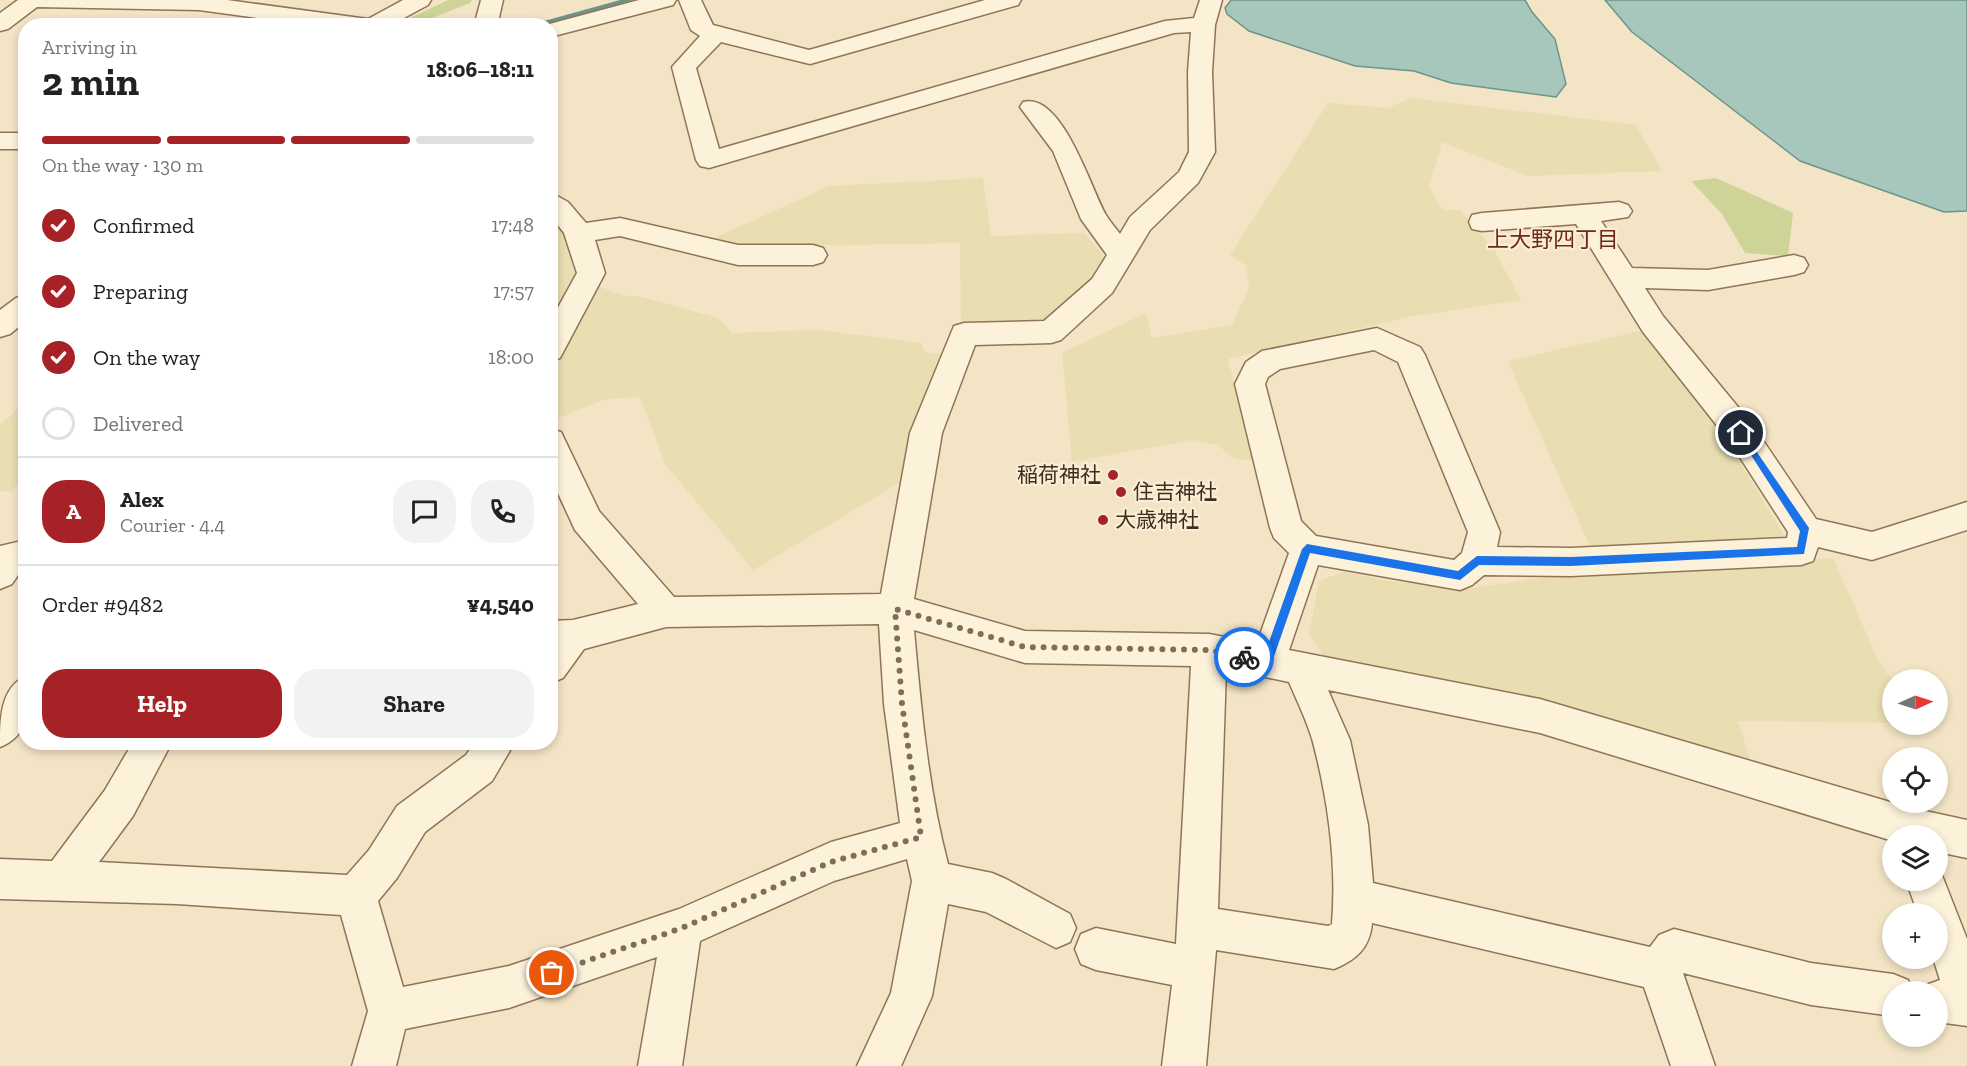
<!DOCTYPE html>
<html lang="en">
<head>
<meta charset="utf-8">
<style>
  body { margin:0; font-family:"Zilla Slab","Noto Sans JP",serif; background:#f2f2f2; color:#222; height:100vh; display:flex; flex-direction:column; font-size:22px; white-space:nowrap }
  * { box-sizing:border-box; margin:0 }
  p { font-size:20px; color:#767676 }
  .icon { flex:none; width:33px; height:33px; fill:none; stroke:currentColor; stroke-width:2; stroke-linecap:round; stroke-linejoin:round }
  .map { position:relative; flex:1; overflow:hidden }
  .panel { position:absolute; left:18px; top:18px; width:540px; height:732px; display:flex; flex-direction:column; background:#fff; border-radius:24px; box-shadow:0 3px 9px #0003 }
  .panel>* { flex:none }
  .needle { width:39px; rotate:87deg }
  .controls { position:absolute; left:1882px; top:669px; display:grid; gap:12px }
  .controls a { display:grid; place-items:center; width:66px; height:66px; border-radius:50%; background:#fff; box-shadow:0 3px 9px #0003; font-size:30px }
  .pin { position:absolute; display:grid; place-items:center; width:51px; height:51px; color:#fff; margin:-26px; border:3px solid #fff; border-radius:50%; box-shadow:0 2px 6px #0007 }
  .courier { position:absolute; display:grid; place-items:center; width:60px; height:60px; margin:-30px; border:4px solid #1a73e8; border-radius:50%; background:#fff; color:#222; box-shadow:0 2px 8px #0007 }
  .overview em { font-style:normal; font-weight:800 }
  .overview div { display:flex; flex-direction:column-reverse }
  .overview { display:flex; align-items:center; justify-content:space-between; height:102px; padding:0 24px }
  h1 { font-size:39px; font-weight:800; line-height:45px }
  .bar { display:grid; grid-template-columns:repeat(4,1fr); gap:9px 6px; align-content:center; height:72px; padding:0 24px }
  .bar i { height:8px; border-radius:4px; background:#e0e0e0 }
  .bar .selected { background:#a62227 }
  .bar p { grid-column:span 4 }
  .line { display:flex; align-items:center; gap:15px; padding:0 24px; border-top:2px solid #e0e0e0 }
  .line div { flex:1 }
  .round { display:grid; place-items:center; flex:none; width:63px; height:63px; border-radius:24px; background:#f2f2f2 }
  ol { padding:0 24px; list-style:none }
  li { display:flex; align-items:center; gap:18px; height:66px }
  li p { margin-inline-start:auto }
  li .icon { padding:6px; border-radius:50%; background:#a62227; color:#fff; stroke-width:4 }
  li:last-child { color:#767676 }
  li i { width:33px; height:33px; border:3px solid #e0e0e0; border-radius:50% }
  .button { display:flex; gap:12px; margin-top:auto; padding:12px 24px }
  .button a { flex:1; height:69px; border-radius:24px; background:#a62227; color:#fff; font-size:24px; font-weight:800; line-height:69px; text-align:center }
  .button a+a { background:#f2f2f2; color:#222 }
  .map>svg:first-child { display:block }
  .farmland { fill:#e9deb1 }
  .green { fill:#ced397 }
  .water { fill:#a7c6bc; stroke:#6c958a; stroke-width:1.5 }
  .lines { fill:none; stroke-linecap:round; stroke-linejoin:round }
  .stream { fill:#6c958a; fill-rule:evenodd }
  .minor-casing { stroke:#907458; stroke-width:3 }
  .minor { fill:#fcf1d9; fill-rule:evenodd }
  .route { fill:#1a73e8 }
  .done { stroke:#7e6d58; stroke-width:6; stroke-dasharray:0 10.8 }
  .poi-dot { fill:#a62227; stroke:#f9eed5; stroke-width:2 }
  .labels { text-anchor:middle; stroke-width:4.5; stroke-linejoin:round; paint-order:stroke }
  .poi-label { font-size:21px; fill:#3f2d1e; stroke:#f9eed5; text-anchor:start }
  .neighbourhood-label { font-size:22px; fill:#702818; stroke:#f9eed5 }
</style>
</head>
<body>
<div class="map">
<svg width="1967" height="1066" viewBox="0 0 1967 1066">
  <rect width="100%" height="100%" fill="#f3e4c5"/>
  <!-- farmland -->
  <path class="farmland" d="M1411,98L1636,125L1662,171L1528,176L1442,142L1429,187L1443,210H1460L1493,248L1521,300L1409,317L1228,359L1253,460L1235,459L1217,445L1192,440L1072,462L1062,353L1146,313L1152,338L1232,325L1249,288L1246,265L1230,255L1328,103L1387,108Z
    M983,178L991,236L1084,233L1108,261L1061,314L1024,326L961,329L960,243L737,247L706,242L829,186Z
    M551,216L564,228L584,273L551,336Z
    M595,285L622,295L642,297L718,318L732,333L818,330L921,343L925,353L948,354L911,476L753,570L665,464L640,397L606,399L554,420L551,388L560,339Z
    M1640,331L1725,437L1792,549L1592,551L1508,361Z
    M25,402V476L11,492L0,491V425Z
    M1833,558L1879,662L1893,680V723L1738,721L1751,763L1458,683L1328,662L1309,634L1319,581L1343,572L1397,582L1468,589L1607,568Z"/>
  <!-- green -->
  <path class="green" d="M448,0H472L470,3L427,20L410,18Z
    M1716,178L1793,213L1788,256L1745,253L1722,214L1691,181Z"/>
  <!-- water -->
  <path class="water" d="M1231,0H1525L1532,12L1555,39L1566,84L1556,97L1451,83L1414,71L1355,66L1249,31L1227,14L1225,8Z
    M1605,0H1967V211L1944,212L1800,161L1632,32Z"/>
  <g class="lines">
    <!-- stream -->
    <path class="stream" d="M620,0H634L542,26H526Z"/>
    <defs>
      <path id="minor" d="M18,0H227L368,19L403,0H431L428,5L389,26H316L199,10L37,7L8,29L0,31V13Z
        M481,0H503L497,26H474Z
        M639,0H676L673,5L550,37V26H542Z
        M679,0H701L713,25L809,50L985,0H1021L1018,5L810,64L721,42L696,68L719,149L1165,21L1194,18L1200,0H1222L1215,25L1212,72L1215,152L1198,183L1150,230L1112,293L1061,340L1051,343L975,345L942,433L914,599L1025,631L1209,634L1257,643L1289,553L1274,538L1270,528L1235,384L1246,362L1262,351L1377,328L1420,347L1425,355L1500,532L1497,547L1571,548L1787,538L1788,532L1730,442L1643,332L1576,224L1482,231L1472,229L1469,222L1472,215L1482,213L1619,202L1628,205L1632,211L1628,217L1601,221L1632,268L1708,270L1794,255L1804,258L1808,265L1804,272L1794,275L1708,290L1645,288L1663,316L1752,424L1816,519L1872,532L1967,502V530L1872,560L1818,547L1813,561L1801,565L1571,576L1484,575L1472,585L1460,590L1318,565L1289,650L1540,699L1907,807L1967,820V858L1938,852V836H1893V841L1540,733L1328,690L1350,740L1368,825L1373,883L1650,947L1659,935L1674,929L1811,963L1893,974L1908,980L1913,992H1893V1016L1811,1005L1683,973L1715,1066H1671L1644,987L1372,923C1370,948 1356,960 1334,969L1216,950L1206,1066H1162L1172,985L1096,970L1081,964L1075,949L1081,934L1096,928L1176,944L1191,666L1025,663L914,630C921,708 928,788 948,864L992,873L1006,879L1070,914L1076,928L1070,942L1056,948L986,912L948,904L932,996L901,1066H857L891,993L912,881L907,859L834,881L700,941L682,1066H638L657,957L509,1008L405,1029L396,1066H352L368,1011L341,915L177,904L0,899V859L52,861L105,790L133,742H172L133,816L99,862L347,875L369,850L397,806L466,755L475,742H515L492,781L425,832L397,878L378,901L403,987L509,966L679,909L831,842L900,823L884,704L879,624L666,627L584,649L563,678L550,683V621L573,620L638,604L575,530L550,476V429L561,432L599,511L674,597L881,594L910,433L954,326L964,323L1044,321L1092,279L1107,255L1081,219L1053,151L1020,107L1023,102C1062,91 1091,189 1106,215C1110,222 1116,228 1120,234L1130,217L1179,172L1189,152L1188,72L1191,32L1174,33L709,168L700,166L696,160L672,67L700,36L691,30ZM1374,350L1398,362L1468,532L1462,553L1454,560L1316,536L1301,521L1265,384L1268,377L1280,369ZM1226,669L1289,682C1297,701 1307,721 1313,742C1328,800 1337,863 1332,924L1328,926L1218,909Z
        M0,133H26V149H0Z
        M550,192L568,202L586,223L620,218L738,245H813L823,248L827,255L823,262L813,265H738L620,236L595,240L605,273L560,358L550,361V322L577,273L564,233L550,215Z
        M26,295V321L10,334L0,337V310L16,298Z
        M26,540V568L22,569L12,584L0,589V546Z
        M26,676C26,705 33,734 0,747C0,719 0,688 26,676Z
        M1938,865L1967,939V1026L1938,1022V992H1921L1923,986L1940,980L1933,958H1938V914H1918L1906,880H1938Z"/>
    </defs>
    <!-- minor casing -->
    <use href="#minor" class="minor-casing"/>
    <!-- minor -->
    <use href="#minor" class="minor"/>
  </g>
  <!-- route -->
  <path class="route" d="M1741,429L1809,528L1804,554L1571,566L1479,565L1460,580L1310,553L1271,665L1244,661L1239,657L1244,652L1264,656L1302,549L1307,544L1458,571L1477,556L1571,557L1797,547L1800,531L1738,435V430Z"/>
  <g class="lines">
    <!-- done -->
    <path class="done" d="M552,973L682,928L831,862L921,837L902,704L895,609L1025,647L1209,650L1244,657"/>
  </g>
  <!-- markers -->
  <g class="poi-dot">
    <circle cx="1113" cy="475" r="6"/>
    <circle cx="1121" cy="492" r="6"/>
    <circle cx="1103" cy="520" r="6"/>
  </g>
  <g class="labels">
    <!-- poi labels -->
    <g class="poi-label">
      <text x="1101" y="482" text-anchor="end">稲荷神社</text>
      <text x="1133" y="499">住吉神社</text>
      <text x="1115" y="527">大歳神社</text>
    </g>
    <!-- neighbourhood labels -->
    <g class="neighbourhood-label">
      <text x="1553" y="247">上大野四丁目</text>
    </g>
  </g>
</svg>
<div class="controls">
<a><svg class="needle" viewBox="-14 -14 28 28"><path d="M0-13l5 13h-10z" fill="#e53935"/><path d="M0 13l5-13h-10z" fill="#767676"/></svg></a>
<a><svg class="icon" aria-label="locate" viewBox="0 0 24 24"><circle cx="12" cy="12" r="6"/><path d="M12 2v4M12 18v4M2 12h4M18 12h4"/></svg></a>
<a><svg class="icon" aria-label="layers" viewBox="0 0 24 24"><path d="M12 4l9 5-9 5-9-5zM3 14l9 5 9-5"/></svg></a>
<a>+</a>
<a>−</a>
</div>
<div class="pin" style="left:552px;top:973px;background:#ea580c"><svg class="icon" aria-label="bag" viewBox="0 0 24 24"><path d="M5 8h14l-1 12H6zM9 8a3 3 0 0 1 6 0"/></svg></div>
<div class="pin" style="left:1741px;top:433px;background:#1f2937"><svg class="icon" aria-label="home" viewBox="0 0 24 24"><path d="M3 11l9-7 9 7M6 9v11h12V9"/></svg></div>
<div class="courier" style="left:1244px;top:657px"><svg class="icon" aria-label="bike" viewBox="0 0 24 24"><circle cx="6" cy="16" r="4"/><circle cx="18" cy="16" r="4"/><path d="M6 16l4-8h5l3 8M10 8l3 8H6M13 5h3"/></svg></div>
<section class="panel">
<div class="overview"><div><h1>2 min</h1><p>Arriving in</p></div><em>18:06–18:11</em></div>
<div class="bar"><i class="selected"></i><i class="selected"></i><i class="selected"></i><i></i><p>On the way · 130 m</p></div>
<ol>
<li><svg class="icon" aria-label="check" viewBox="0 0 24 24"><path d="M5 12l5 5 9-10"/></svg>Confirmed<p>17:48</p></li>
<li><svg class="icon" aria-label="check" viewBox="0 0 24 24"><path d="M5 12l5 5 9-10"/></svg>Preparing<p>17:57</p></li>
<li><svg class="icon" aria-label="check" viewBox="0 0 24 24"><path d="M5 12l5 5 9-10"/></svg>On the way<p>18:00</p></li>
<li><i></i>Delivered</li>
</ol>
<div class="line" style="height:108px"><b class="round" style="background:#a62227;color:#fff">A</b><div><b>Alex</b><p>Courier · 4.4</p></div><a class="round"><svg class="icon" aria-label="chat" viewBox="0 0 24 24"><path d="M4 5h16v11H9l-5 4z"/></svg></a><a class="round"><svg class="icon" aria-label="phone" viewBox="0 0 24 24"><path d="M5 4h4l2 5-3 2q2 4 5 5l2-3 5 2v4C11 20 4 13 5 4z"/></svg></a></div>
<div class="line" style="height:78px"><div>Order #9482</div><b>¥4,540</b></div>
<div class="button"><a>Help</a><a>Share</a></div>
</section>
</div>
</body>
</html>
